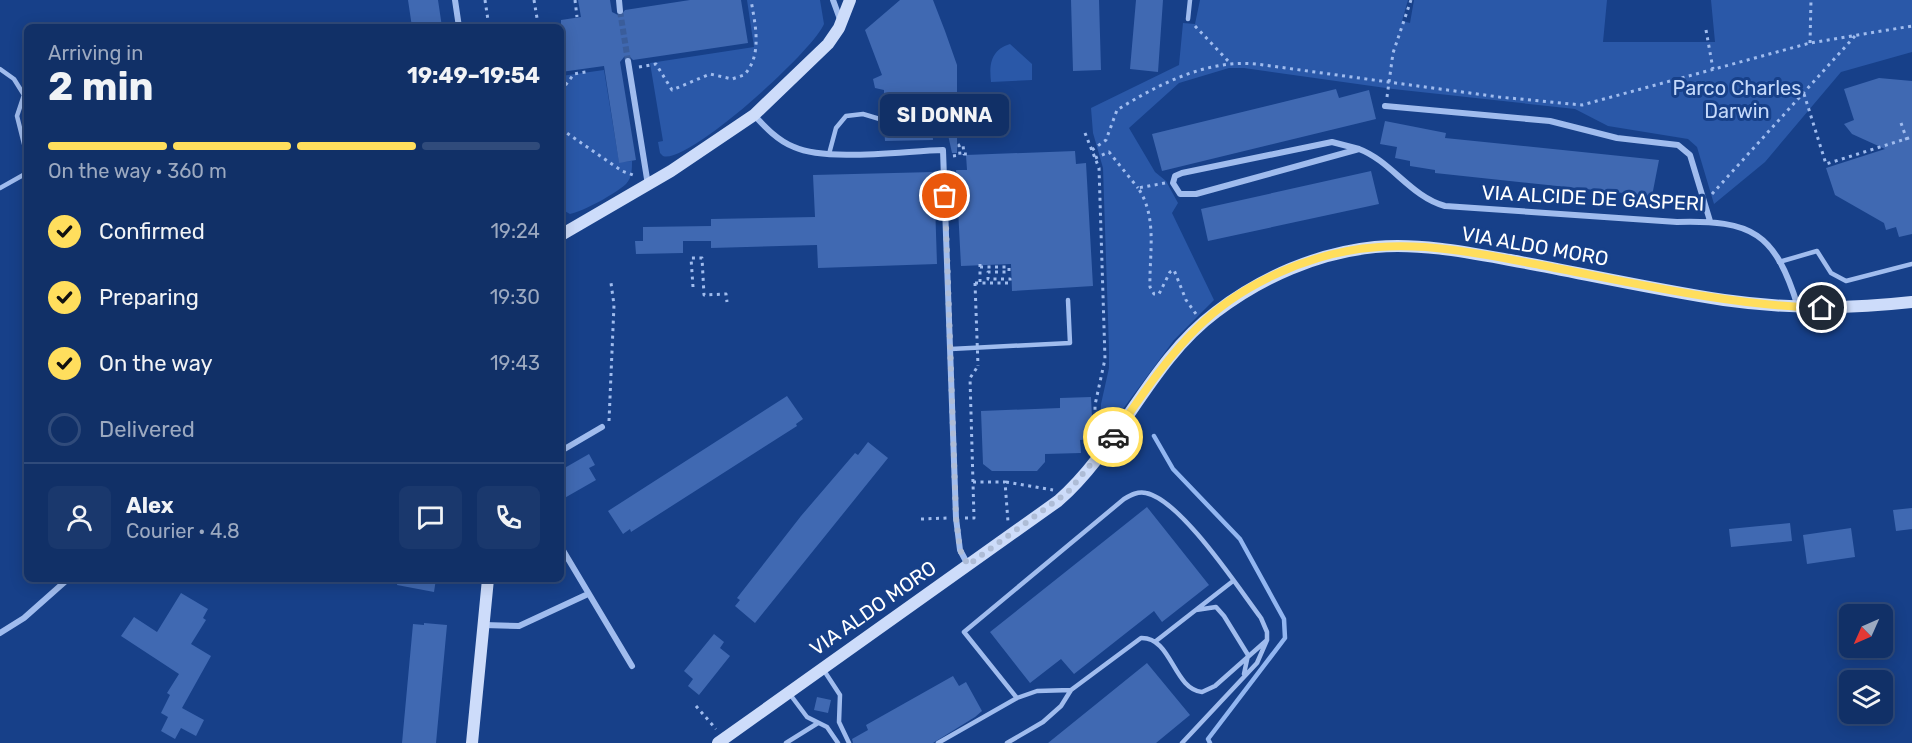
<!DOCTYPE html>
<html lang="en">
<head>
<meta charset="utf-8">
<style>
  body { margin:0; font-family:Rubik,sans-serif; background:#1a386d; color:#f1f3f6; height:100vh; display:flex; flex-direction:column; font-size:22px; white-space:nowrap }
  * { box-sizing:border-box; margin:0 }
  p { font-size:20px; color:#9ca9c0 }
  .icon { flex:none; width:33px; height:33px; fill:none; stroke:currentColor; stroke-width:2; stroke-linecap:round; stroke-linejoin:round }
  .map { position:relative; flex:1; overflow:hidden }
  .panel { position:absolute; left:24px; top:24px; width:540px; height:558px; display:flex; flex-direction:column; background:#113067; border-radius:9px; box-shadow:0 3px 15px #0003,0 0 0 2px #304b7b }
  .panel>* { flex:none }
  .needle { width:39px; rotate:225deg }
  .controls { position:absolute; left:1839px; top:604px; display:grid; gap:12px }
  .controls a { display:grid; place-items:center; width:54px; height:54px; border-radius:9px; background:#113067; box-shadow:0 3px 15px #0003,0 0 0 2px #304b7b; font-size:30px }
  .pin { position:absolute; display:grid; place-items:center; width:51px; height:51px; color:#fff; margin:-26px; border:3px solid #fff; border-radius:50%; box-shadow:0 2px 6px #0007 }
  .courier { position:absolute; display:grid; place-items:center; width:60px; height:60px; margin:-30px; border:4px solid #ffde5d; border-radius:50%; background:#fff; color:#222; box-shadow:0 2px 8px #0007 }
  .bubble { position:absolute; height:42px; border-radius:9px; background:#113067; box-shadow:0 3px 15px #0003,0 0 0 2px #304b7b; font-size:20px; font-weight:700; line-height:42px; text-align:center }
  .summary em { font-style:normal; font-weight:700 }
  .summary div { display:flex; flex-direction:column-reverse }
  .summary { display:flex; align-items:center; justify-content:space-between; height:102px; padding:0 24px }
  h1 { font-size:39px; font-weight:700; line-height:45px }
  .bar { display:grid; grid-template-columns:repeat(4,1fr); gap:9px 6px; align-content:center; height:72px; padding:0 24px }
  .bar i { height:8px; border-radius:4px; background:#304b7b }
  .bar .on { background:#ffde5d }
  .bar p { grid-column:span 4 }
  .line { display:flex; align-items:center; gap:15px; padding:0 24px; border-top:2px solid #304b7b }
  .line div { flex:1 }
  .round { display:grid; place-items:center; flex:none; width:63px; height:63px; border-radius:9px; background:#1a386d }
  ol { padding:0 24px; list-style:none }
  li { display:flex; align-items:center; gap:18px; height:66px }
  li p { margin-inline-start:auto }
  li .icon { padding:6px; border-radius:50%; background:#ffde5d; color:#111; stroke-width:4 }
  li:last-child { color:#9ca9c0 }
  li i { width:33px; height:33px; border:3px solid #304b7b; border-radius:50% }
  .map>svg:first-child { display:block }
  .green { fill:#2a58a8 }
  .lines { fill:none; stroke-linecap:round; stroke-linejoin:round }
  .stream { stroke:#92b6f1; stroke-width:4.5 }
  .building { fill:#4069b2 }
  .street-tunnel { stroke:#3a5d9b; stroke-width:6; stroke-dasharray:6 3; stroke-linecap:butt }
  .path { stroke:#a0bcee; stroke-width:3; stroke-dasharray:3 4.5; stroke-linecap:butt }
  .lane { stroke:#a0bcee; stroke-width:4.5 }
  .street { stroke:#a0bcee; stroke-width:6 }
  .secondary { stroke:#cddcfa; stroke-width:12 }
  .path-bridge { stroke:#a0bcee; stroke-width:3; stroke-dasharray:3 4.5; stroke-linecap:butt }
  .done { stroke:#aebcd6; stroke-width:6; stroke-dasharray:0 10.8 }
  .route { stroke:#ffde5d; stroke-width:8 }
  .labels { text-anchor:middle; stroke-width:6; stroke-linejoin:round; paint-order:stroke }
  .park-label { font-size:20px; fill:#c5d9fa; stroke:#174089 }
  .street-label { font-size:20px; fill:#fff; stroke:#174089 }
</style>
</head>
<body>
<div class="map">
<svg width="1912" height="743" viewBox="0 0 1912 743">
  <rect width="100%" height="100%" fill="#174089"/>
  <!-- green -->
  <path class="green" d="M747,0H820L824,24C814,50 688,165 663,156L660,153L658,142L663,141L650,63L754,47Z
    M1200,0H1408L1402,21L1410,23L1414,0H1607L1603,42H1715L1711,0H1912V52L1841,72L1765,162L1714,204L1697,147L1688,139L1608,126L1575,109L1393,89L1244,68H1229L1179,83L1129,128L1155,172L1166,181L1178,203L1172,213L1214,300L1174,340L1100,440L1101,404L1109,368V349L1103,168L1093,133L1091,108L1179,65L1183,23L1195,24Z
    M1010,44L1032,64V80L991,82C989,64 991,50 1010,44Z
    M604,70L619,162L632,161C632,169 632,178 626,184C615,194 584,211 570,214L561,209V76Z"/>
  <g class="lines">
    <!-- stream -->
    <path class="stream" d="M1154,436L1173,469L1240,539L1284,619L1285,638L1208,739L1210,743"/>
  </g>
  <!-- building -->
  <path class="building" d="M408,0H438L442,27H412Z
    M578,0H610L612,12L620,16L625,10L690,0H741L748,43L633,60L629,56L624,57L620,62L636,160L619,163L604,66L561,72V20L581,17Z
    M900,0H933L945,31L957,65V153H952L939,94L931,95L933,140L885,141L884,124L887,120L884,116V90L875,88L873,79L882,75L865,30Z
    M1071,0H1099L1101,70L1073,71Z
    M1136,0H1163L1158,72L1130,69Z
    M1879,78L1912,81V234L1899,237L1896,227L1886,230L1884,223L1835,195L1826,168L1885,149L1852,134L1844,124L1854,120L1844,89Z
    M1336,89L1339,98L1369,90L1376,119L1162,171L1152,134Z
    M1385,121L1446,133L1445,138L1659,160L1652,196L1435,173V170L1410,166V161L1395,158L1397,147L1380,144Z
    M1075,151L1076,164L1086,163L1093,286L1012,291L1011,264L961,266L956,170H967L966,155Z
    M1371,171L1379,204L1208,241L1201,209Z
    M934,172L937,264L818,268L817,245L711,248V241H683V253L636,254L635,241H643V227L711,226V219L815,217L813,175Z
    M787,396L803,419L796,424L797,426L631,532L630,529L623,534L608,511Z
    M1091,397L1093,439L1080,440L1081,453L1045,454V462L1037,471H992L983,464L981,411L1060,408V398Z
    M868,442L888,458L755,623L735,606L740,600L737,598L801,516L855,453L858,455Z
    M589,454L595,465L589,468L596,480L561,500V470Z
    M1147,507L1209,585L1162,622L1154,611L1074,674L1061,659L1030,683L990,632Z
    M1912,508V529L1896,531L1893,510Z
    M1790,523L1792,541L1731,547L1729,529Z
    M1851,528L1855,557L1807,564L1803,535Z
    M398,579H436L434,592L397,585Z
    M181,593L208,609L203,618L206,620L191,644L211,656L182,708L204,720L196,736L181,728L175,739L161,731L168,717L161,713L170,695L167,693L179,674L121,636L134,617L157,632Z
    M424,623L447,625L436,743H402L413,624L424,625Z
    M714,634L724,642L720,648L730,656L699,695L688,686L693,679L684,671Z
    M1147,663L1190,715L1156,743H1048Z
    M953,676L959,686L966,682L982,711L975,717L933,743H853L852,739L868,730L866,725Z
    M817,697L831,700L828,713L814,710Z"/>
  <g class="lines">
    <!-- street-tunnel -->
    <path class="street-tunnel" d="M620,11L628,61"/>
    <!-- path -->
    <path class="path" d="M485,0L489,27
      M534,0L538,24
      M575,0L577,17
      M1195,26L1231,64
      M1706,30L1713,69
      M1810,43L1811,0
      M639,67L656,64L672,90L710,74L732,79L744,75C763,55 755,24 751,0
      M561,91L574,74L586,72V68
      M1804,94L1826,164L1912,137
      M1387,97L1393,53L1411,0
      M561,129L622,171L633,175
      M1085,133L1099,168L1105,359L1095,405V438
      M1092,150L1106,140L1117,110C1157,85 1207,59 1256,64L1499,97L1582,105L1810,43L1912,26
      M953,156L960,155L959,145H963L964,154H967
      M1095,158L1109,152L1138,188
      M1165,183L1138,188C1158,217 1149,255 1150,287L1154,294H1159L1170,272L1174,270L1186,300L1196,314
      M1712,194L1855,36
      M980,264V283
      M980,267H1009V272H988V279H1010V283
      M975,283H1010
      M693,287L691,258H702L704,295L726,294L727,302
      M609,421L614,305L611,283
      M973,482H1005L1008,522
      M1006,482L1053,490
      M965,518H974L970,378L978,366
      M921,519L947,518
      M696,706L716,729"/>
    <!-- lane -->
    <path class="lane" d="M1188,19L1190,0
      M0,69L14,79L24,95L17,116L27,156
      M829,154L836,128L846,116L863,114L883,120
      M0,188L25,174L27,168
      M1779,262L1817,251L1831,273L1846,281L1912,264
      M951,349L1070,343L1068,300
      M1196,610L1216,607L1224,616L1248,655L1244,674
      M1156,641L1233,581
      M823,669L840,695L839,722L849,743
      M789,693L807,717L827,727L838,743
      M1017,698L964,632L1124,499C1131,495 1138,491 1146,493C1181,500 1239,589 1261,618L1267,632V640L1257,663L1182,743
      M786,743L818,723
      M938,743L1017,698L1037,691L1071,690
      M1007,743L1043,722L1061,706L1071,690L1141,638C1172,637 1173,689 1202,692L1215,686L1267,640"/>
    <!-- street -->
    <path class="street" d="M455,0L459,27
      M619,0L620,11
      M833,0L841,22
      M628,61L648,185
      M1385,106L1550,121L1617,138L1678,145L1690,155L1710,221
      M754,115C765,127 778,141 794,147C828,162 904,151 943,150L956,518L960,550L968,565
      M1332,142L1359,149L1196,194H1180L1173,183L1175,176L1182,173Z
      M1359,149C1391,161 1411,197 1445,206L1677,222C1752,220 1775,232 1798,307
      M561,451L602,427
      M561,547L632,666
      M484,625L519,626L588,594
      M0,633L24,618L68,579"/>
    <!-- secondary -->
    <path class="secondary" d="M561,235L671,171L754,115L828,44L839,28L850,0
      M472,743L488,579
      M718,743L1058,501C1120,447 1149,362 1216,312C1262,277 1317,253 1375,247C1420,243 1466,252 1510,260C1581,273 1652,289 1724,300C1787,309 1849,309 1912,302"/>
    <!-- path-bridge -->
    <path class="path-bridge" d="M1901,123L1908,143
      M975,283L978,366"/>
  </g>
  <g class="lines">
    <!-- done -->
    <path class="done" d="M945,196L956,518L960,550L968,565L1068,492L1113,437"/>
    <!-- route -->
    <path class="route" d="M1113,437C1139,400 1164,361 1196,329C1241,283 1314,251 1379,247C1433,243 1487,255 1540,265C1634,283 1727,305 1822,308"/>
  </g>
  <g class="labels">
    <!-- park labels -->
    <g class="park-label">
      <text x="1737" y="95">Parco Charles<tspan x="1737" dy="23">Darwin</tspan></text>
    </g>
    <!-- street labels -->
    <g class="street-label">
      <text transform="translate(1593 198) rotate(3)" y="7">VIA ALCIDE DE GASPERI</text>
      <text transform="translate(1535 246) rotate(10)" y="7">VIA ALDO MORO</text>
      <text transform="translate(873 608) rotate(-35)" y="7">VIA ALDO MORO</text>
    </g>
  </g>
</svg>
<div class="controls">
<a><svg class="needle" viewBox="-14 -14 28 28"><path d="M0-13l5 13h-10z" fill="#e53935"/><path d="M0 13l5-13h-10z" fill="#9ca9c0"/></svg></a>
<a><svg class="icon" aria-label="layers" viewBox="0 0 24 24"><path d="M12 4l9 5-9 5-9-5zM3 14l9 5 9-5"/></svg></a>
</div>
<div class="pin" style="left:945px;top:196px;background:#ea580c"><svg class="icon" aria-label="bag" viewBox="0 0 24 24"><path d="M5 8h14l-1 12H6zM9 8a3 3 0 0 1 6 0"/></svg></div>
<div class="pin" style="left:1822px;top:308px;background:#1f2937"><svg class="icon" aria-label="home" viewBox="0 0 24 24"><path d="M3 11l9-7 9 7M6 9v11h12V9"/></svg></div>
<div class="courier" style="left:1113px;top:437px"><svg class="icon" aria-label="car" viewBox="0 0 24 24"><path d="M5 17H2v-5l4-1 3-4h7l3 4 3 1v5h-3M9 17h6M6 11h13"/><circle cx="7" cy="17" r="2"/><circle cx="17" cy="17" r="2"/></svg></div>
<div class="bubble" style="left:880px;top:94px;width:129px">SI DONNA</div>
<section class="panel">
<div class="summary"><div><h1>2 min</h1><p>Arriving in</p></div><em>19:49–19:54</em></div>
<div class="bar"><i class="on"></i><i class="on"></i><i class="on"></i><i></i><p>On the way · 360 m</p></div>
<ol>
<li><svg class="icon" aria-label="check" viewBox="0 0 24 24"><path d="M5 12l5 5 9-10"/></svg>Confirmed<p>19:24</p></li>
<li><svg class="icon" aria-label="check" viewBox="0 0 24 24"><path d="M5 12l5 5 9-10"/></svg>Preparing<p>19:30</p></li>
<li><svg class="icon" aria-label="check" viewBox="0 0 24 24"><path d="M5 12l5 5 9-10"/></svg>On the way<p>19:43</p></li>
<li><i></i>Delivered</li>
</ol>
<div class="line" style="height:108px"><a class="round"><svg class="icon" aria-label="person" viewBox="0 0 24 24"><circle cx="12" cy="8" r="4"/><path d="M4 21q1-7 8-7t8 7"/></svg></a><div><b>Alex</b><p>Courier · 4.8</p></div><a class="round"><svg class="icon" aria-label="chat" viewBox="0 0 24 24"><path d="M4 5h16v11H9l-5 4z"/></svg></a><a class="round"><svg class="icon" aria-label="phone" viewBox="0 0 24 24"><path d="M5 4h4l2 5-3 2q2 4 5 5l2-3 5 2v4C11 20 4 13 5 4z"/></svg></a></div>
</section>
</div>
</body>
</html>
